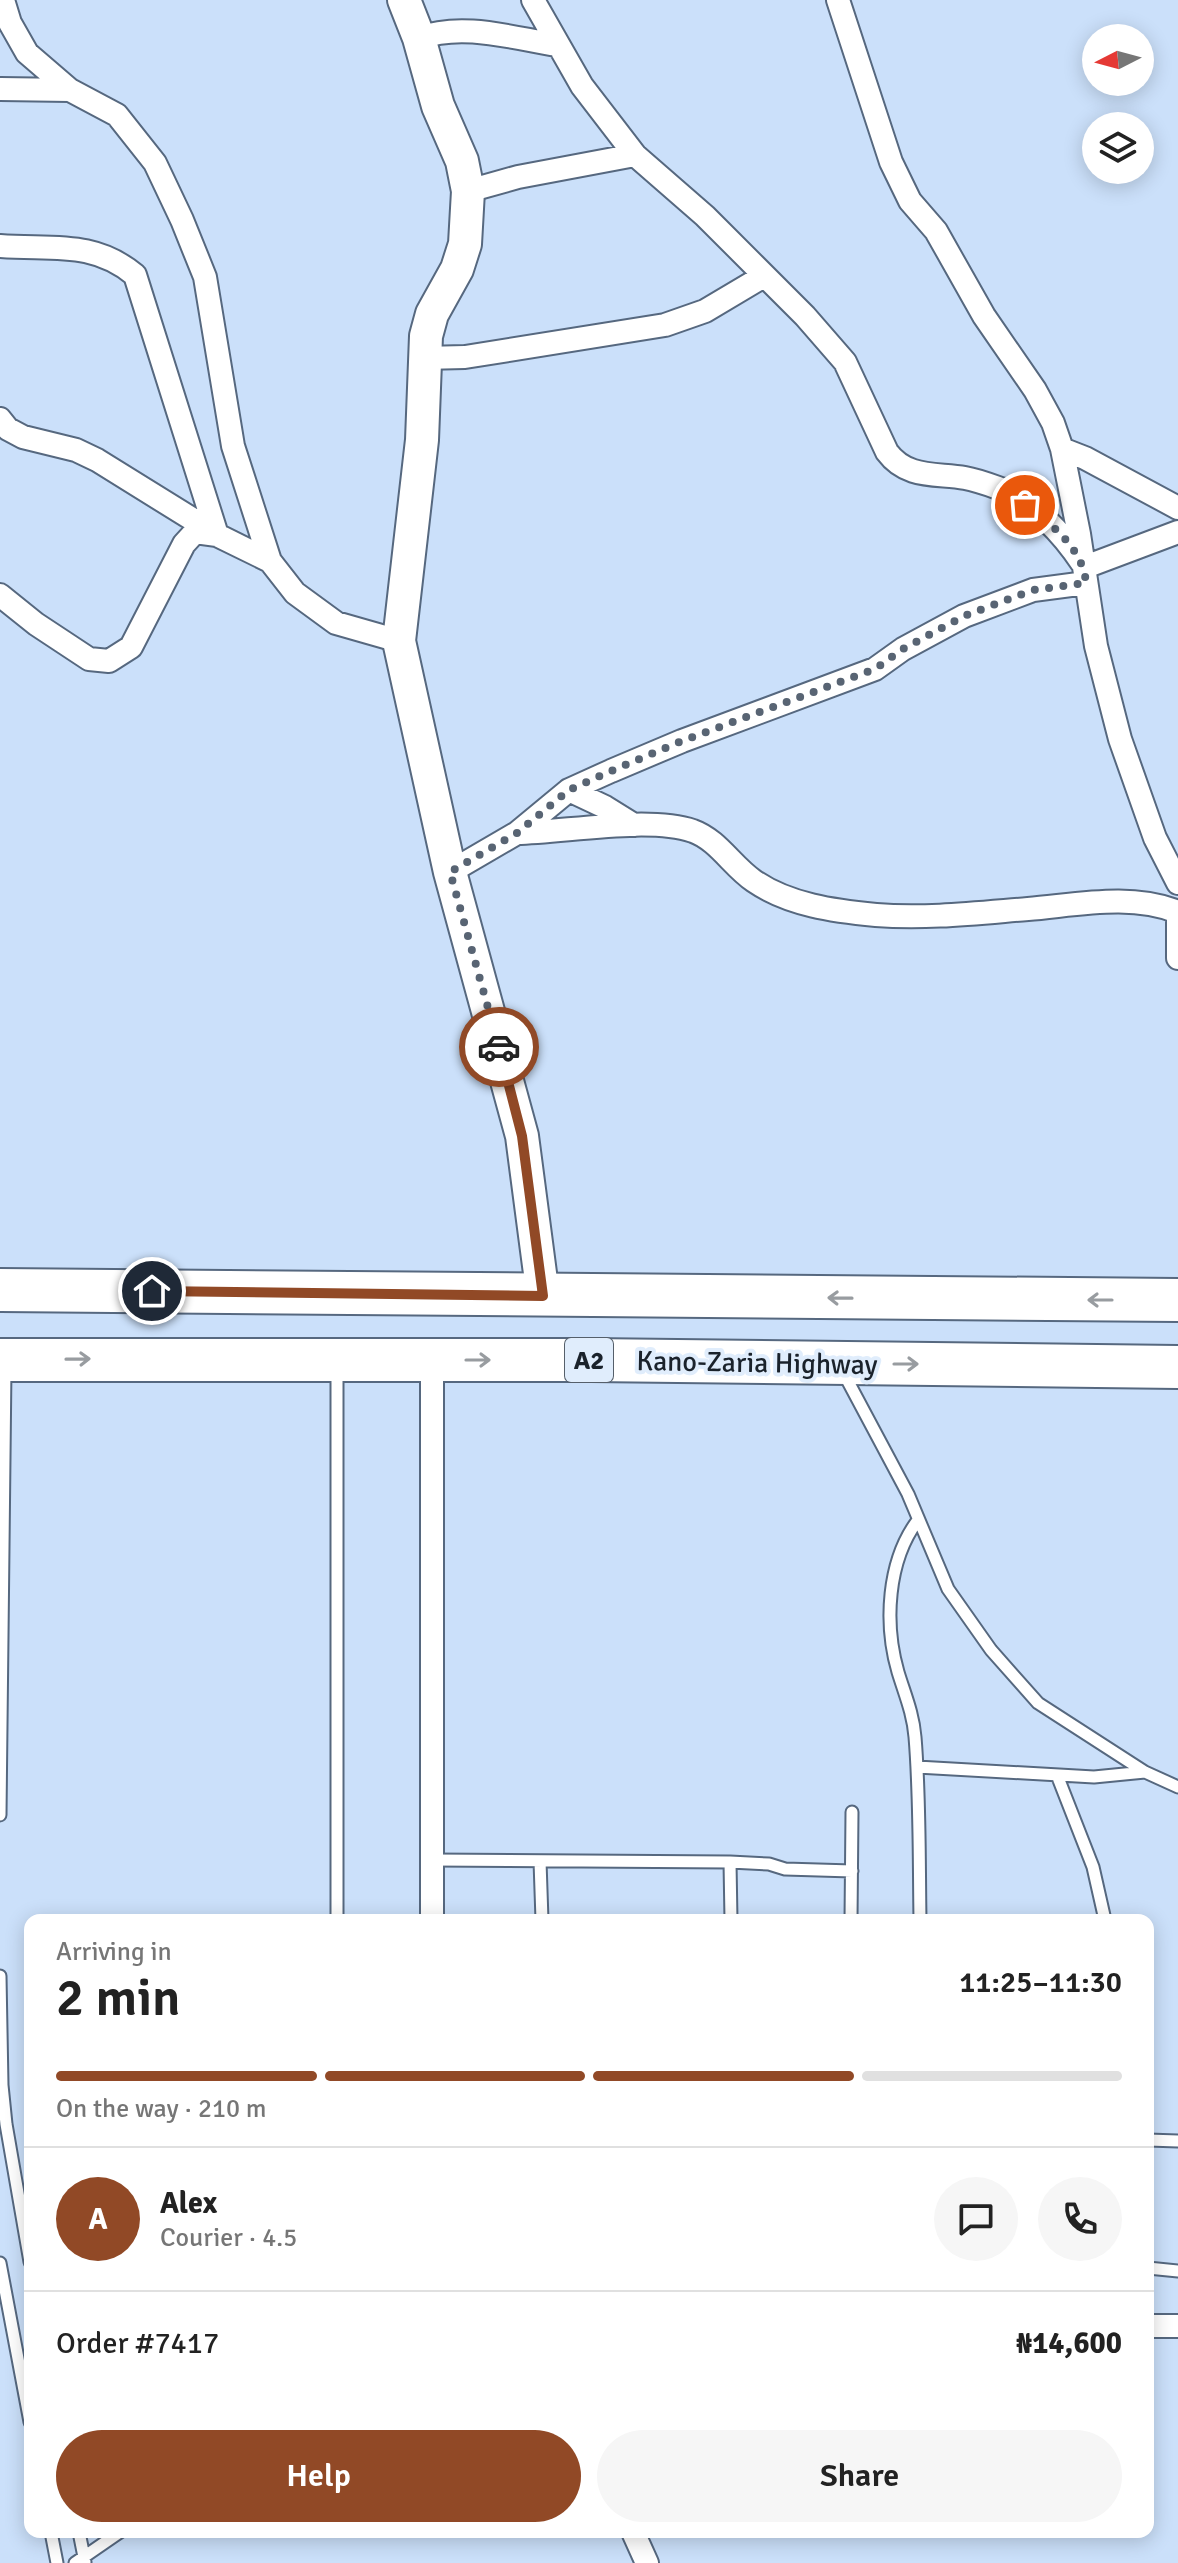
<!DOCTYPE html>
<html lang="en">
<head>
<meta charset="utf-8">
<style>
  body { margin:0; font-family:Signika,sans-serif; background:#f6f6f6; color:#222; height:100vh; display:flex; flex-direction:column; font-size:30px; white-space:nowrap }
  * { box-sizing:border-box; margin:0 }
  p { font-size:26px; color:#767676 }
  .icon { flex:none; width:44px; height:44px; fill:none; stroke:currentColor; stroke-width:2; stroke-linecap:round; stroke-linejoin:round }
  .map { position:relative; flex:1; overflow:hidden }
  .sheet { position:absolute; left:24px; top:1914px; width:1130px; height:624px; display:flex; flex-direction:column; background:#fff; border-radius:16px; box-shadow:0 4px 20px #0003 }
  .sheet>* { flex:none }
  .needle { width:52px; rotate:264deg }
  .controls { position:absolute; left:1082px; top:24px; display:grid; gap:16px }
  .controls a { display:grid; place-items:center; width:72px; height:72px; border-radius:50%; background:#fff; box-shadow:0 4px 20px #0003; font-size:40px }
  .pin { position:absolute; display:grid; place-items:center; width:68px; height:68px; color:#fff; margin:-34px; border:4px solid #fff; border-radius:50%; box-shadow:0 2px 8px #0007 }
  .courier { position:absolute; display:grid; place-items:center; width:80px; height:80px; margin:-40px; border:6px solid #914926; border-radius:50%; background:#fff; color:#222; box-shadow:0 2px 10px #0007 }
  .overview em { font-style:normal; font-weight:600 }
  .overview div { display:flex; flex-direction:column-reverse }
  .overview { display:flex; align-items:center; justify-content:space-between; height:136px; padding:0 32px }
  h1 { font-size:52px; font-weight:600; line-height:60px }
  .bar { display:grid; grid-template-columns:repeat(4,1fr); gap:12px 8px; align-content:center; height:96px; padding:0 32px }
  .bar i { height:10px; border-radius:6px; background:#e0e0e0 }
  .bar .current { background:#914926 }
  .bar p { grid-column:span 4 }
  .line { display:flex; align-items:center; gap:20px; padding:0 32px; border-top:2px solid #e0e0e0 }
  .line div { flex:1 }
  .round { display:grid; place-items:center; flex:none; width:84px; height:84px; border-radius:42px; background:#f6f6f6 }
  .primary-button { display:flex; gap:16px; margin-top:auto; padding:16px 32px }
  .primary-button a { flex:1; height:92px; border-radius:48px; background:#914926; color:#fff; font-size:32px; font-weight:600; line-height:92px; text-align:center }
  .primary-button a+a { background:#f6f6f6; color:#222 }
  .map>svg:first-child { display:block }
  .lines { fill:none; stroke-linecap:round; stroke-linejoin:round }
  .lane-casing { stroke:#56687f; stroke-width:15 }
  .street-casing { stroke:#56687f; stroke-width:26 }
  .secondary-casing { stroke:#56687f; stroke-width:36 }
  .highway-casing { stroke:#56687f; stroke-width:46 }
  .lane { stroke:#fff; stroke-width:11 }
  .street { stroke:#fff; stroke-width:22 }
  .secondary { stroke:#fff; stroke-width:32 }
  .highway { stroke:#fff; stroke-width:42 }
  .oneway { stroke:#989ca0 }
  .done { stroke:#586473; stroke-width:8; stroke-dasharray:0 14.4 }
  .route { stroke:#914926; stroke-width:10 }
  .labels { text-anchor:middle; stroke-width:8; stroke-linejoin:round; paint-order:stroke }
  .shield { fill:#e0edfc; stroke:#555f6a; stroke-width:2 }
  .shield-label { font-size:26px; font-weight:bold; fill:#1a222b }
  .street-label { font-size:28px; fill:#1a222b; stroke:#e0edfc }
</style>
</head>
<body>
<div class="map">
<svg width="1178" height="2563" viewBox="0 0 1178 2563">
  <rect width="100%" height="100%" fill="#cbe0fa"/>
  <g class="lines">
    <defs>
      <path id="lane" d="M337,1368V1920
        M843,1372L908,1494L948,1589L991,1650L1038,1703L1145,1772L1178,1787
        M918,1520C887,1561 884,1624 898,1672C905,1695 913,1713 915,1737C920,1797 919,1859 920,1920
        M917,1767L1094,1777L1145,1772
        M1057,1775L1093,1867L1105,1920
        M0,1815L5,1368
        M432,1860L730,1862L769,1864L785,1869L852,1871
        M540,1861L542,1920
        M730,1862L731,1920
        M851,1920L852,1812
        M0,1976L2,2085L6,2124L30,2262
        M1148,2140L1178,2141
        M0,2263L30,2422
        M1148,2268L1178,2271
        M51,2532L57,2563
        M79,2532L85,2562
        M75,2563L120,2532"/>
      <path id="street" d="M3,0L10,23L27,53L70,90L117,115L155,163L182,220L205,277L233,446L270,561L295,593L336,623L399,641
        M533,0L582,86L635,155L705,216L805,316L845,362L887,452C907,479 936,473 965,478C977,480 990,485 1001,489C1033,502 1063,534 1082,563
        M838,0L891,162L910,201L936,231L984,316L1035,390L1053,423L1062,449L1079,534L1096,646L1120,739L1155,838L1178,883
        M419,38C463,22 512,38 557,45
        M0,89L70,90
        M468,191L518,177L635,155
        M0,246C51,250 93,240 135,275L217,535
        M423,358L465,357L665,325L705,311L764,276
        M0,419L8,429L23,437L76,450L97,460L213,532
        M1062,449L1085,458L1178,508
        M1085,567L1178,532
        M0,595L36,624L89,659L109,661L131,647L184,544L195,532L217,535L270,561
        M569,790L605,807L634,825
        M517,833C566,832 648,816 693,831C718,840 732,866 754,881C789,905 834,911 876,915C926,919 978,913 1028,909C1077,905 1131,893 1178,912
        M450,872L517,833L569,790L611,771L682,741L875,669L903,649L964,616L1033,590L1086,583
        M1178,917V958
        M432,1360V1920
        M1148,2326H1178
        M633,2532L647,2563"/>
      <path id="secondary" d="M404,0L419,38L438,106L462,161L468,191L465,244L457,269L432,314L426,336L422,440L399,641L450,872L522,1136L543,1296"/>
      <path id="highway" d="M0,1290L1178,1300
        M0,1360H591L1178,1367"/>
    </defs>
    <!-- lane casing -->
    <use href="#lane" class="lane-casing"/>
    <!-- street casing -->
    <use href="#street" class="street-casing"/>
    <!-- secondary casing -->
    <use href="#secondary" class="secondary-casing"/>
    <!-- highway casing -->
    <use href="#highway" class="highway-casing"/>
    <!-- lane -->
    <use href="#lane" class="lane"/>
    <!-- street -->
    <use href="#street" class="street"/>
    <!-- secondary -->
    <use href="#secondary" class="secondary"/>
    <!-- highway -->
    <use href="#highway" class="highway"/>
  </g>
  <!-- one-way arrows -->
  <defs><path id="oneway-shaft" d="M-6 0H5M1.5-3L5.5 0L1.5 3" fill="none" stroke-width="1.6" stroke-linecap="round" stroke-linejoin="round" transform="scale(2)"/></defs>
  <g class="oneway">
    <use href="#oneway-shaft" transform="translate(840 1298) rotate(-179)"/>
    <use href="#oneway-shaft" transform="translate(1100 1300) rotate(-180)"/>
    <use href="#oneway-shaft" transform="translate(78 1359) rotate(-1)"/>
    <use href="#oneway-shaft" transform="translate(478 1360)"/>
    <use href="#oneway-shaft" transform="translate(906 1364)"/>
  </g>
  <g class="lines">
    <!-- done -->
    <path class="done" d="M499,1047L450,872L517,833L569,790L611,771L682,741L875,669L903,649L964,616L1033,590L1086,583C1083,549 1052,524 1025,505"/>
    <!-- route -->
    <path class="route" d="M152,1291L543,1296L522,1136L499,1047"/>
  </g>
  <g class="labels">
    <!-- shield labels -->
    <rect class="shield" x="565" y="1338" width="48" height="44" rx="6"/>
    <g class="shield-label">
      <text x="589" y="1369">A2</text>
    </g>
    <!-- street labels -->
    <g class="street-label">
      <text transform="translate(757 1362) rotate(1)" y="10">Kano-Zaria Highway</text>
    </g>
  </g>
</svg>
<div class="controls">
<a><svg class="needle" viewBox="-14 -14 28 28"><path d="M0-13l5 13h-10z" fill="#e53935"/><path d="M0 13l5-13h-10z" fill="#767676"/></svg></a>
<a><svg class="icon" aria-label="layers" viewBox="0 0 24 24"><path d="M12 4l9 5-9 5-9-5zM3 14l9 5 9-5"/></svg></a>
</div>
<div class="pin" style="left:1025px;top:505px;background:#ea580c"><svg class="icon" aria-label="bag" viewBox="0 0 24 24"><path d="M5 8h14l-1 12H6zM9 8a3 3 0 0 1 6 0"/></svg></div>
<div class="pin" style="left:152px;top:1291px;background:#1f2937"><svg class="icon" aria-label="home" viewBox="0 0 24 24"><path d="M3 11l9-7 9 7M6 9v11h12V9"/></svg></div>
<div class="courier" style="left:499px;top:1047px"><svg class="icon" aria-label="car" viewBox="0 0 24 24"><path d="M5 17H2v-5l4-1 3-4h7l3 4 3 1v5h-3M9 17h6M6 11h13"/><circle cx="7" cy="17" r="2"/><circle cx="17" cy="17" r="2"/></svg></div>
<section class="sheet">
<div class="overview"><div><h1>2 min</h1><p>Arriving in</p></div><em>11:25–11:30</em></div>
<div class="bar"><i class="current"></i><i class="current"></i><i class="current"></i><i></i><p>On the way · 210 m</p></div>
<div class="line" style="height:144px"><b class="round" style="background:#914926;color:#fff">A</b><div><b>Alex</b><p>Courier · 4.5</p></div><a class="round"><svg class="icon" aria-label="chat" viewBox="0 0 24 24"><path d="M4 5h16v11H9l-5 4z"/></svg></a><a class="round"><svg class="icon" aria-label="phone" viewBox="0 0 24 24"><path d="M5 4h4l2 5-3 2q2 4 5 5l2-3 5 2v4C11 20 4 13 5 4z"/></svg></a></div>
<div class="line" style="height:104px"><div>Order #7417</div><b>₦14,600</b></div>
<div class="primary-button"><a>Help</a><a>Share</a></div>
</section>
</div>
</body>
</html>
